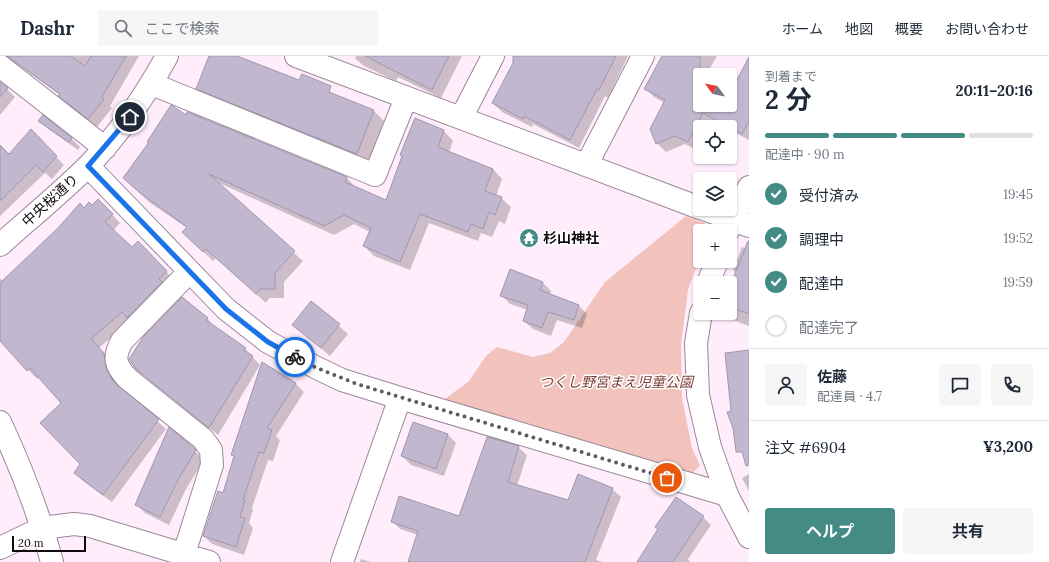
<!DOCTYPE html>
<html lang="ja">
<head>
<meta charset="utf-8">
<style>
  body { margin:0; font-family:Lora,"Noto Sans JP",serif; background:#f6f6f7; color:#1f2937; height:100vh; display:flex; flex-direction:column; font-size:15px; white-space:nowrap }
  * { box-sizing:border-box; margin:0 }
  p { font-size:13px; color:#747a83 }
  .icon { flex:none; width:22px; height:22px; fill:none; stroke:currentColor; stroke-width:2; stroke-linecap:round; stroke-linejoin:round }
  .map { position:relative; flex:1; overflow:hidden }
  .drawer { display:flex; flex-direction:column; background:#fff; width:300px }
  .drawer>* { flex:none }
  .needle { width:26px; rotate:302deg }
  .controls { position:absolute; left:693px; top:12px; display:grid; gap:8px }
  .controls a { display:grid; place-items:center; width:44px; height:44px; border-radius:4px; background:#fff; box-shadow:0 1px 3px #0004; font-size:20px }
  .scale { position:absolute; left:12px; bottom:10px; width:74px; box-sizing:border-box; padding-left:4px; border:2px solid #10090f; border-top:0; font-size:11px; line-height:14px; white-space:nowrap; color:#10090f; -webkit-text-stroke:3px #fff; paint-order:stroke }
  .pin { position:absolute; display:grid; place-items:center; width:34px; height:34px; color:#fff; margin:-17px; border:2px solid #fff; border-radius:50%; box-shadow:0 1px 4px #0007 }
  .courier { position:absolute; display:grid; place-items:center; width:40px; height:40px; margin:-20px; border:3px solid #1a73e8; border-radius:50%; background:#fff; color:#222; box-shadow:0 1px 5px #0007 }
  .overview em { font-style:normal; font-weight:700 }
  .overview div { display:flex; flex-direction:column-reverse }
  .overview { display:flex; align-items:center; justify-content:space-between; height:68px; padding:0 16px }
  h1 { font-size:26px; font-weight:700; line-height:30px }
  .bar { display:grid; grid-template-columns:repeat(4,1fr); gap:6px 4px; align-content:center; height:48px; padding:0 16px }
  .bar i { height:5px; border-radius:3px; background:#e0e1e3 }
  .bar .current { background:#448b85 }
  .bar p { grid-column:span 4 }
  .line { display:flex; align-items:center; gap:10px; padding:0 16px; border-top:1px solid #e0e1e3 }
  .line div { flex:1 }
  .round { display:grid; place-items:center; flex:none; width:42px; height:42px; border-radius:4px; background:#f6f6f7 }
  ol { padding:0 16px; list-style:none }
  li { display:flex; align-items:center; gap:12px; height:44px }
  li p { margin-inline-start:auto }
  li .icon { padding:4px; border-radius:50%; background:#448b85; color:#fff; stroke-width:4 }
  li:last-child { color:#747a83 }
  li i { width:22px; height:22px; border:2px solid #e0e1e3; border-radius:50% }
  .action { display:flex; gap:8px; margin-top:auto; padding:8px 16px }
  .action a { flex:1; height:46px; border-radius:4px; background:#448b85; color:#fff; font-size:16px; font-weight:700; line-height:46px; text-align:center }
  .action a+a { background:#f6f6f7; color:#1f2937 }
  header { display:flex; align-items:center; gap:24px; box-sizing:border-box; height:56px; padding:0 20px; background:#fff; border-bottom:1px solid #e0e1e3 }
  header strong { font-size:19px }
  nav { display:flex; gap:22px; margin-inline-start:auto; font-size:14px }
  .search { width:280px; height:36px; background:#f6f6f7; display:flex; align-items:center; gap:10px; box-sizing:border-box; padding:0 14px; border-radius:4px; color:#747a83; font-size:15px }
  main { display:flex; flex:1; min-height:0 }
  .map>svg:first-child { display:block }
  .green { fill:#f2c3bc }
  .shadow { fill:#0003 }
  .building { fill:#c1b8d0; stroke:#a097ae }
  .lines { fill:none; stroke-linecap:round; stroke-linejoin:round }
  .street-casing { stroke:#9b8798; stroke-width:24 }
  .secondary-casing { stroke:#9b8798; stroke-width:24 }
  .street { stroke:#fff; stroke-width:22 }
  .secondary { stroke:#fff; stroke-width:22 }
  .done { stroke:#645962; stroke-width:4; stroke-dasharray:0 7.2 }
  .route { stroke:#1a73e8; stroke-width:5 }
  .labels { text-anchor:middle; stroke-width:3; stroke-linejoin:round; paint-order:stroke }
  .street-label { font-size:14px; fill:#10090f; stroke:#fff }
  .poi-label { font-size:14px; font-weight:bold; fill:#10090f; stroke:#fff; text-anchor:start }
  .park-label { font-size:14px; font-style:italic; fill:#7d3c34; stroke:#fff }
</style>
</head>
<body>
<header>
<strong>Dashr</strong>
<div class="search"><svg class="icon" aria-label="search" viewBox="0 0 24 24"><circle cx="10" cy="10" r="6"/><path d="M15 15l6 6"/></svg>ここで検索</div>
<nav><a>ホーム</a><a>地図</a><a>概要</a><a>お問い合わせ</a></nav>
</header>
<main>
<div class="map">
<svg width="749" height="506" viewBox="0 0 749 506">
  <rect width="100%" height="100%" fill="#ffedfc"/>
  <!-- green -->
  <path class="green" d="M686,160L705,167L708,175H700V201L688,234L681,289L682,342L692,392L700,410L691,418L445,343L469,325L486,300L497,291L533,301L550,297L564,286L605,226Z"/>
  <!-- shadow -->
  <path class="shadow" d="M0,0H139L110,50L112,52L97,71L68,48L60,39L17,8Z
    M210,0H234L374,55L384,65L367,108L208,43L197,32Z
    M356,0H462L441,42L398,21L396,25L364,10L355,2Z
    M517,0H628L608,42L605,40L579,92L533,68L532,71L502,56L493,47Z
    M663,0H717L706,19H700V49H730V37L749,3V84L730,74V71H723L712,65L708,71H700V88L697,94L685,88L666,96L657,87L665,47L654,41L646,32Z
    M0,26L15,41L0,59Z
    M188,57L347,122L356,132L386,145L415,63L444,75L453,85L449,96L493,113L502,123L496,140L501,142L511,151L505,168L499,165L492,181L481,177L478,185L429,167L410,214L374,200L364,190L370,176L354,168L334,179L217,126L303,205L284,226V242H269L266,247L216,202L213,205L193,186L187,172L149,146L124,122Z
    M43,61L72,83L80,91L78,94L48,73L40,64Z
    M31,74L64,109L52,123L45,117L0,160V90L9,99Z
    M98,144L120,167L113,175L132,192L147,195L175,225L99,292L113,306L114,322L120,332L166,373L112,446L83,425L75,417L81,408L63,347L39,321L37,323L0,284V222L3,226L85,153L92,150Z
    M742,191L749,194V270L730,263L724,257H730V233L736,217L733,214Z
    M543,227L551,235L550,239L579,250L587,258L582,272L557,264L551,280L533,273L524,265L528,254L510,248L502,240Z
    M311,246L348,278L330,300L293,269Z
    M207,262L215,272L245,293L260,309L218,379L136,312Z
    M295,327L304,336L276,380L280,384L273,405L268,404L252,452L253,454L249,467L253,472L244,499L212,488L204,480L224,438L235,402L232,398Z
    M448,379L456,387L444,420L411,409L402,400Z
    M518,391L527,399L517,430L569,446L612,433L621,441L596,504L603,506H409L418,479L400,473L392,465L460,461Z
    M195,395L204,404L186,433L169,469L145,457L136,448Z
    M749,418V435L742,422Z
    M703,461L711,469L688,503L690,506H638Z
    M361,503L371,506H360Z"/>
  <!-- building -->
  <path class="building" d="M7,0H71L85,10L91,0H126L102,41L104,43L88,63L58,40L60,38Z
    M209,0H237L299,24L302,18L331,30L329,36L374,54L357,98L196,33Z
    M365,0H449L432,34Z
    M513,0H616L599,34L597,33L570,84L524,60L523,63L492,47L513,7Z
    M662,0H700V49H730V37L749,1V65L742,78L703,57L688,86L675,80L656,88L650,73L665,44L644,33Z
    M0,26L8,32L0,41Z
    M171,49L186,59L187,56L347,121L345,126L386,144L402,100L400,99L415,62L444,74L438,91L493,113L485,135L502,141L495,159L489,156L483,173L471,168L468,176L420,158L400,206L363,190L371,172L344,159L324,170L209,118L295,195L275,217V233H260L256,238L206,193L203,196L182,176L187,171L139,136L123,122L149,86H147Z
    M43,59L72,82L69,86L38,65Z
    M31,73L57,100L43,116L36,109L0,145V89L9,98Z
    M98,143L113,158L105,166L132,191L138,185L167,215L159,223L162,226L127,262L122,256L91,283L104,297L106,312L113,325L159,363L103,439L74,417L80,408L40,367L61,347L30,312L27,315L0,285V227L58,172L80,147L84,152L89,146L92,149Z
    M748,185H749V258L730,251V230Z
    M510,213L543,226L540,234L579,249L574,264L548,256L542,272L523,265L528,249L500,240Z
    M182,241L208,262L206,264L246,292L244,294L253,300L209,372L136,313L129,303L144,280Z
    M311,245L340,268L321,292L292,269Z
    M749,294V409L746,410L742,396H736L733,372L727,356L731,355L725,297Z
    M262,306L296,327L267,372L272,374L264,397L259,396L243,444H245L240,461L245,462L236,491L203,480L218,435L223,437L234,400L231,399Z
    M413,366L448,378L436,413L401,400Z
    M169,371L196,394L178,424L160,461L135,449Z
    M487,381L519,390L508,426L568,444L578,418L613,432L585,506H408L418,475L391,466L399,440L459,460Z
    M676,441L704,460L673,506H637L658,473L655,471Z"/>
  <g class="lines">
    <defs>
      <path id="street" d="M296,0L700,152
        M0,10L105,92
        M152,28L375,119L406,42
        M461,62L493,0
        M587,108L643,0
        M88,110L226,253L268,286L317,312L342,324L400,342L727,439
        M704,153L749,170
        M0,189C29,163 61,137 89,109C120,77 145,40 167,0
        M42,472L74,468L90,470L209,506
        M184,498L212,409L211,394L203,383L127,322C115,309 113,301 122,285L189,216
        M342,506L400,342"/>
      <path id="secondary" d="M728,175L749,131
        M708,227L717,205
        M701,257L696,287L698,339L710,391L727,439L749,481
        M0,366C21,411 39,458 52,506
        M0,492L42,472"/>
    </defs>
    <!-- street casing -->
    <use href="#street" class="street-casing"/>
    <!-- secondary casing -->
    <use href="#secondary" class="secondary-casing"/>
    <!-- street -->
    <use href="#street" class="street"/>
    <!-- secondary -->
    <use href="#secondary" class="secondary"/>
  </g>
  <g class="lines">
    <!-- done -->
    <path class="done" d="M295,301L317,312L357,328L667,422"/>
    <!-- route -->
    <path class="route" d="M130,61L88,110L226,253L268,286L295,301"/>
  </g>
  <!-- icons -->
  <defs>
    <symbol id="temple-disc" viewBox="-11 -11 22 22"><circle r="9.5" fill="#448b85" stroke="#fff"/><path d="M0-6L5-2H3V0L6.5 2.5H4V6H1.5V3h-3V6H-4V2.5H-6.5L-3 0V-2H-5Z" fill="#fff"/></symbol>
  </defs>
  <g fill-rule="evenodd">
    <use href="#temple-disc" x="518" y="171" width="22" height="22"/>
  </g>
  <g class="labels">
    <!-- street labels -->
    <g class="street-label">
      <text transform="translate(50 144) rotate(-42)" y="5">中央桜通り</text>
    </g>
    <!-- poi labels -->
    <g class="poi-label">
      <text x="543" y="187">杉山神社</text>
    </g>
    <!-- park labels -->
    <g class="park-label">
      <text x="616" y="331">つくし野宮まえ児童公園</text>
    </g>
  </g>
</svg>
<div class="controls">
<a><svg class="needle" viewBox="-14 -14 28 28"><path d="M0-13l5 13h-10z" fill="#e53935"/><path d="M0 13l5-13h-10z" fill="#747a83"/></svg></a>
<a><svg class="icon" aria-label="locate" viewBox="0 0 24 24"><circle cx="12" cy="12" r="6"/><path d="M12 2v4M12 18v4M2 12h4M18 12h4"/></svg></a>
<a><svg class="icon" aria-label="layers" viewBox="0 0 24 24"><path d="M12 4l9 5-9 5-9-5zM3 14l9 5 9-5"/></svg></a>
<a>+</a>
<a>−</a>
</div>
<div class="scale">20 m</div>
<div class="pin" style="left:667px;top:422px;background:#ea580c"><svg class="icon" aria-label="bag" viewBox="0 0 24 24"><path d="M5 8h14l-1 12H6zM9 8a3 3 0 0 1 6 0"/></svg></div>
<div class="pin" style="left:130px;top:61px;background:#1f2937"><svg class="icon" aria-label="home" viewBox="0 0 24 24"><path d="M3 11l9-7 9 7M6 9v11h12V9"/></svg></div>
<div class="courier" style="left:295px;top:301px"><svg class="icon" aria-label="bike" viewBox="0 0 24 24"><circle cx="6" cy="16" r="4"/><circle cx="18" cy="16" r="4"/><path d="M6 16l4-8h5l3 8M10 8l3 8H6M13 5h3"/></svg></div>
</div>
<section class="drawer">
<div class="overview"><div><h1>2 分</h1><p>到着まで</p></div><em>20:11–20:16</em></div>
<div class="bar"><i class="current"></i><i class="current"></i><i class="current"></i><i></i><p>配達中 · 90 m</p></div>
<ol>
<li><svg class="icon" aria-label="check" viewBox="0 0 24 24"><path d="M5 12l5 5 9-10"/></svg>受付済み<p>19:45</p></li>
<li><svg class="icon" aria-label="check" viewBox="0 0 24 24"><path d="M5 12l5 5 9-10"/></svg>調理中<p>19:52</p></li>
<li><svg class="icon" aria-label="check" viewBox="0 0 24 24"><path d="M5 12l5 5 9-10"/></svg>配達中<p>19:59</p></li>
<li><i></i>配達完了</li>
</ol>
<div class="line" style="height:72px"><a class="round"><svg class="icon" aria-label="person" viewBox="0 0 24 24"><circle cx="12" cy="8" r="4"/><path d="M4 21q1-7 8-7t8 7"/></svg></a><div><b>佐藤</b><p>配達員 · 4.7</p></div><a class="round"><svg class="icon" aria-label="chat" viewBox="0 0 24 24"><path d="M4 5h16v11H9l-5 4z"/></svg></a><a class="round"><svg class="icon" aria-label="phone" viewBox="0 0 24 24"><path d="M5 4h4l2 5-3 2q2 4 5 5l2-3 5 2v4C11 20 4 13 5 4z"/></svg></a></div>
<div class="line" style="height:52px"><div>注文 #6904</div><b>¥3,200</b></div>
<div class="action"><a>ヘルプ</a><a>共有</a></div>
</section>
</main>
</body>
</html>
